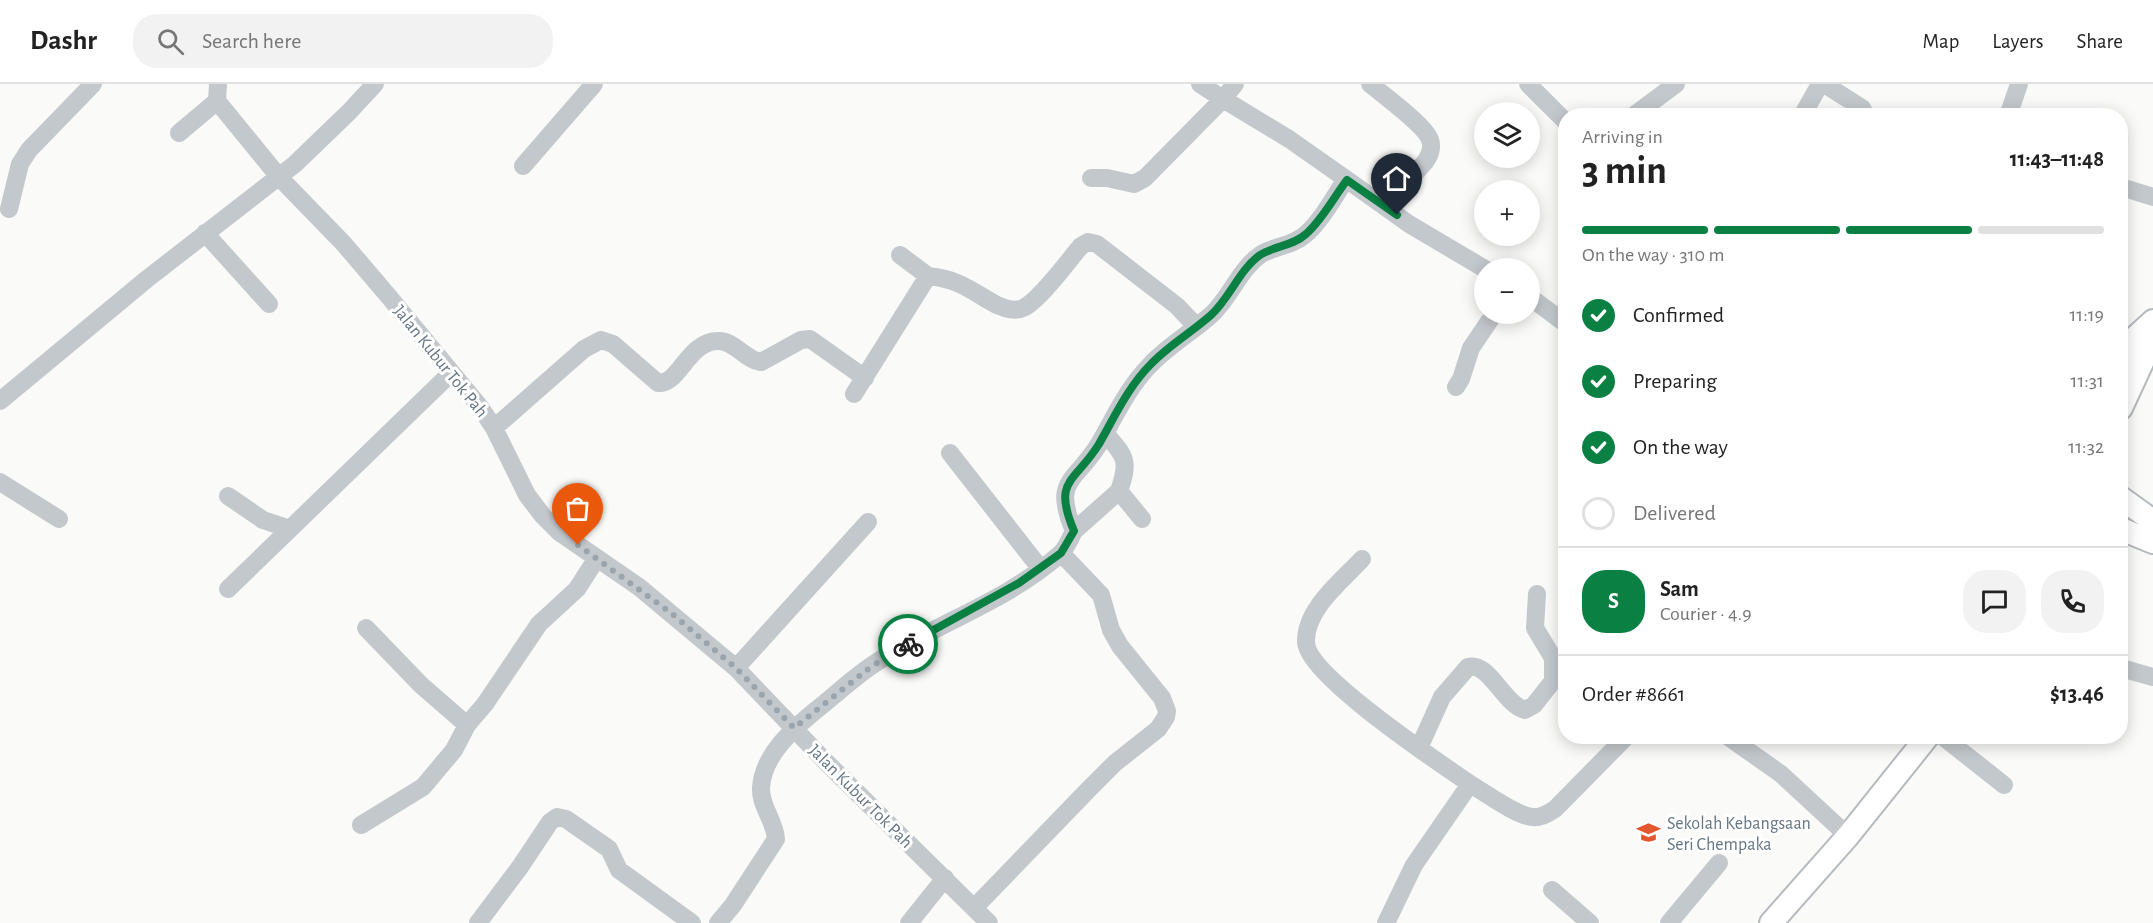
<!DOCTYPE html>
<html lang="en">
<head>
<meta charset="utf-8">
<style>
  body { margin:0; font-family:"Alegreya Sans",sans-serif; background:#f2f2f2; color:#222; height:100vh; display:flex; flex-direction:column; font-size:22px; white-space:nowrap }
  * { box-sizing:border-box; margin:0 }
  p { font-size:20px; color:#767676 }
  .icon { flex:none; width:33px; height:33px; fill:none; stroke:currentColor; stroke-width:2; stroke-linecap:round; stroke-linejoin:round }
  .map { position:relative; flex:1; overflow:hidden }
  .panel { position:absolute; left:1558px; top:24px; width:570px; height:636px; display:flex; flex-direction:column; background:#fff; border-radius:24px; box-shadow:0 3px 15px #0003 }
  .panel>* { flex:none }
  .fabs { position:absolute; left:1474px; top:18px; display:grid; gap:12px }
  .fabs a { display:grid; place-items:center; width:66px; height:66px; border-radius:50%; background:#fff; box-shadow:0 3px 15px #0003; font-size:30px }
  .pin { position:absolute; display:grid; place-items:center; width:51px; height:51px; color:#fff; margin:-62px -26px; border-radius:50% 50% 50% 0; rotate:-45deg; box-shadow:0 0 6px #0007 }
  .pin .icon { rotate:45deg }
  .courier { position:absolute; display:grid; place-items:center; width:60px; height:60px; margin:-30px; border:4px solid #0b8043; border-radius:50%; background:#fff; color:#222; box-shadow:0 2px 8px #0007 }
  .overview em { font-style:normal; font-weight:600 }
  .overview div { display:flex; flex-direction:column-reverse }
  .overview { display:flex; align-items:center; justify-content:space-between; height:102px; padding:0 24px }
  h1 { font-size:39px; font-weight:600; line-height:45px }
  .bar { display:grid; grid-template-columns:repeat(4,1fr); gap:9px 6px; align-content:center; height:72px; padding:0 24px }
  .bar i { height:8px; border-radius:4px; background:#e0e0e0 }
  .bar .active { background:#0b8043 }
  .bar p { grid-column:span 4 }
  .line { display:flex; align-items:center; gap:15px; padding:0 24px; border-top:2px solid #e0e0e0 }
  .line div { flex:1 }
  .round { display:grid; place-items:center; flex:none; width:63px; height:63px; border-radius:24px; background:#f2f2f2 }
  ol { padding:0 24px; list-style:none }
  li { display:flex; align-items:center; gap:18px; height:66px }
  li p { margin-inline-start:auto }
  li .icon { padding:6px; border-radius:50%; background:#0b8043; color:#fff; stroke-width:4 }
  li:last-child { color:#767676 }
  li i { width:33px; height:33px; border:3px solid #e0e0e0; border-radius:50% }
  header { display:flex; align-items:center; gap:36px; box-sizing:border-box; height:84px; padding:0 30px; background:#fff; border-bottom:2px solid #e0e0e0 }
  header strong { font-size:28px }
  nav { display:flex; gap:33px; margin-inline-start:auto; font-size:21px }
  .search { width:420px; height:54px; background:#f2f2f2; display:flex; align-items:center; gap:15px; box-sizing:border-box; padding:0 21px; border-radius:24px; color:#767676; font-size:22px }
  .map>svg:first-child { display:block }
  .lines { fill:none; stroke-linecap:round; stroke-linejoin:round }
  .major-casing { stroke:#b5babe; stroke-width:26 }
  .minor { stroke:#c3c8cc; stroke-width:18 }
  .major { stroke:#fff; stroke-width:22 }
  .done { stroke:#99a4ac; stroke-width:6; stroke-dasharray:0 10.8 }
  .route { stroke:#0b8043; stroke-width:8 }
  .labels { text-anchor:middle; stroke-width:6; stroke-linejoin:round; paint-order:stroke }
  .street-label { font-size:18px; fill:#657683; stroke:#fff }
  .poi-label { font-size:18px; fill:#657683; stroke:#fff; text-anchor:start }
</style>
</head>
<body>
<header>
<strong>Dashr</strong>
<div class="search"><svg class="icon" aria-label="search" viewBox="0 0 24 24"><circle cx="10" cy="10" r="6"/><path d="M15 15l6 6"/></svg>Search here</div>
<nav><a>Map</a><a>Layers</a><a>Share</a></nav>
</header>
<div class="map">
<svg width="2153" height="839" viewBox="0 0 2153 839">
  <rect width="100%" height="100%" fill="#fafaf8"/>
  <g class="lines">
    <defs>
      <path id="major" d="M2121,275L2130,258L2153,237
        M2121,324L2145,272L2153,244
        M2121,414L2153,437
        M2121,445L2153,458
        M1771,839L1848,752L1928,652"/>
    </defs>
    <!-- major casing -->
    <use href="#major" class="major-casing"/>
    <!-- minor -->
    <path class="minor" d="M218,0L217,17L279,93L344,160L390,214L480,323L494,344L527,411L543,432L559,448L639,503L736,584L827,679L989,839
      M1370,0C1383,11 1426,42 1430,56C1433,64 1430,71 1425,78L1385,123
      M1528,0L1566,38
      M1824,0L1862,24L1866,32
      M1633,32L1676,0
      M1802,32L1820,0
      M2008,32L2019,0
      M179,49L217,17
      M523,82L594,0
      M1091,94H1107L1134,100L1145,94L1223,15L1200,0
      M1346,95L1409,140L1485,185
      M2121,103L2153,113
      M9,125L20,80L29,66L93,0
      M205,149L269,220
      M900,171L928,192
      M1530,213L1566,240
      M1456,303L1461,295L1471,264L1494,230
      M854,310L928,192C955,195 965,202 988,216C997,222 1013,229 1023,224C1039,217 1068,177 1081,162L1088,158L1097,160L1177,222L1196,242
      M0,317L147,195L295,80L349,28L375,0
      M494,344L584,265L601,256L613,260L658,299C679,301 688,257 718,257C734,256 745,276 761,278L801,256L810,255L865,294
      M1105,349C1125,372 1130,376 1119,407L1142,435
      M950,369L1040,484
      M0,398L59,435
      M228,412L263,436L290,445L451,289
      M1074,447L1119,407
      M1362,475C1342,497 1306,524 1306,557C1305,590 1440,679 1470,700
      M228,505L290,445
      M366,544L421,601L467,641L485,620L539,540L577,505L597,474
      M736,584L868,438
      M2121,584L2153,593
      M1727,652L1781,690L1848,752
      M1942,652L2004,701
      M1419,664L1442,613L1468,583C1489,577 1504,621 1525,626L1534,621L1553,597V574L1535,544L1537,510
      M361,741L423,703L454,666L467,641
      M1552,806L1590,839
      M974,824L1088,706L1115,679L1158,645L1166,633L1167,627L1162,614L1120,562L1111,546L1101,511L1061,469
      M478,839L520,783L550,738L557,733L566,735L609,765L619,786L692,839
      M718,839L733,821L776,755C775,737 760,722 761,704C763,671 792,646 815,627C834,612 852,595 871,582C931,541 1005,519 1060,470C1066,465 1070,455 1074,447C1052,395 1075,399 1099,360C1115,332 1128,303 1151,280C1169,261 1192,248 1211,231C1230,214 1239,186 1260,171C1274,162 1293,162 1306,150C1322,136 1334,113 1346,95L1289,55L1223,15L1235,0
      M909,839L945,794
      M1386,839L1414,781L1470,700C1486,709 1516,732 1533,733C1542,734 1548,729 1555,725L1627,652
      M1669,839L1719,779"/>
    <!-- major -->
    <use href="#major" class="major"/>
  </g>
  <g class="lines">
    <!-- done -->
    <path class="done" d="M578,461L671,529L736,584L794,644L872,582L908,560"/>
    <!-- route -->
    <path class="route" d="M908,560L1019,499L1061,469L1074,447C1052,395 1075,399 1099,360C1115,332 1128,303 1151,280C1169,261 1192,248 1211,231C1230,214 1239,186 1260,171C1274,162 1293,162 1306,150C1322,136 1334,113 1347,96L1397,131"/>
  </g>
  <!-- icons -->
  <defs>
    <symbol id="school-bare" viewBox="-9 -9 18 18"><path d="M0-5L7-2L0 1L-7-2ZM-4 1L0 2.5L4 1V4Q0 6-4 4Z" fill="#e4572e" stroke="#fff" stroke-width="2.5" paint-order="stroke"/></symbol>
  </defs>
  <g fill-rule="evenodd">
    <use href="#school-bare" x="1632" y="732" width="33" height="33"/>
  </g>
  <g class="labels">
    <!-- street labels -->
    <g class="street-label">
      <text transform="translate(441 277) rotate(51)" y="6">Jalan Kubur Tok Pah</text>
      <text transform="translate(861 712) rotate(45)" y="6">Jalan Kubur Tok Pah</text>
    </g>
    <!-- poi labels -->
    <g class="poi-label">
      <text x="1667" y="745">Sekolah Kebangsaan<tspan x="1667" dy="21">Seri Chempaka</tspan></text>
    </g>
  </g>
</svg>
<div class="fabs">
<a><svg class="icon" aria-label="layers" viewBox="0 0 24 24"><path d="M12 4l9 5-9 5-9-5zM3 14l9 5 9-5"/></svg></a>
<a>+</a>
<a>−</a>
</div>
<div class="pin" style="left:578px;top:461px;background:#ea580c"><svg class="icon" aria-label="bag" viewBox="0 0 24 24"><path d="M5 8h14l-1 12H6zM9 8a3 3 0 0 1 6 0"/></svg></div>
<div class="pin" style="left:1397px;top:131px;background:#1f2937"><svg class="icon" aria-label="home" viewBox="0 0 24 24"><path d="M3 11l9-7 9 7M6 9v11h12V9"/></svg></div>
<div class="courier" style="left:908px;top:560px"><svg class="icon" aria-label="bike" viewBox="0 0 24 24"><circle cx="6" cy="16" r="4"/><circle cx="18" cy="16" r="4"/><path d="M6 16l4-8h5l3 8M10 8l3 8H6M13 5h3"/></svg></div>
<section class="panel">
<div class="overview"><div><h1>3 min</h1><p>Arriving in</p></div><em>11:43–11:48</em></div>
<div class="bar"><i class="active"></i><i class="active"></i><i class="active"></i><i></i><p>On the way · 310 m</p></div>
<ol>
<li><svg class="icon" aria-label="check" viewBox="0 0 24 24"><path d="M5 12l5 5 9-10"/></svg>Confirmed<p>11:19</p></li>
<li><svg class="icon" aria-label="check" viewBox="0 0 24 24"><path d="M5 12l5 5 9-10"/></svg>Preparing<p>11:31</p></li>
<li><svg class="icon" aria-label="check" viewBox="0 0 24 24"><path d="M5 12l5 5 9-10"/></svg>On the way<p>11:32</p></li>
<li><i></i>Delivered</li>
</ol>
<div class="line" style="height:108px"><b class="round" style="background:#0b8043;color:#fff">S</b><div><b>Sam</b><p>Courier · 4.9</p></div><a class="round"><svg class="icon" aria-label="chat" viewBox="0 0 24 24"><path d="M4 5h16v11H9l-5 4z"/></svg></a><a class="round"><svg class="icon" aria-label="phone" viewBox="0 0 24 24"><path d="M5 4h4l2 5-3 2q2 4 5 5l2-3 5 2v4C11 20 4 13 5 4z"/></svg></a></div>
<div class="line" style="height:78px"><div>Order #8661</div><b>$13.46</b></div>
</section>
</div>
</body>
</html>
